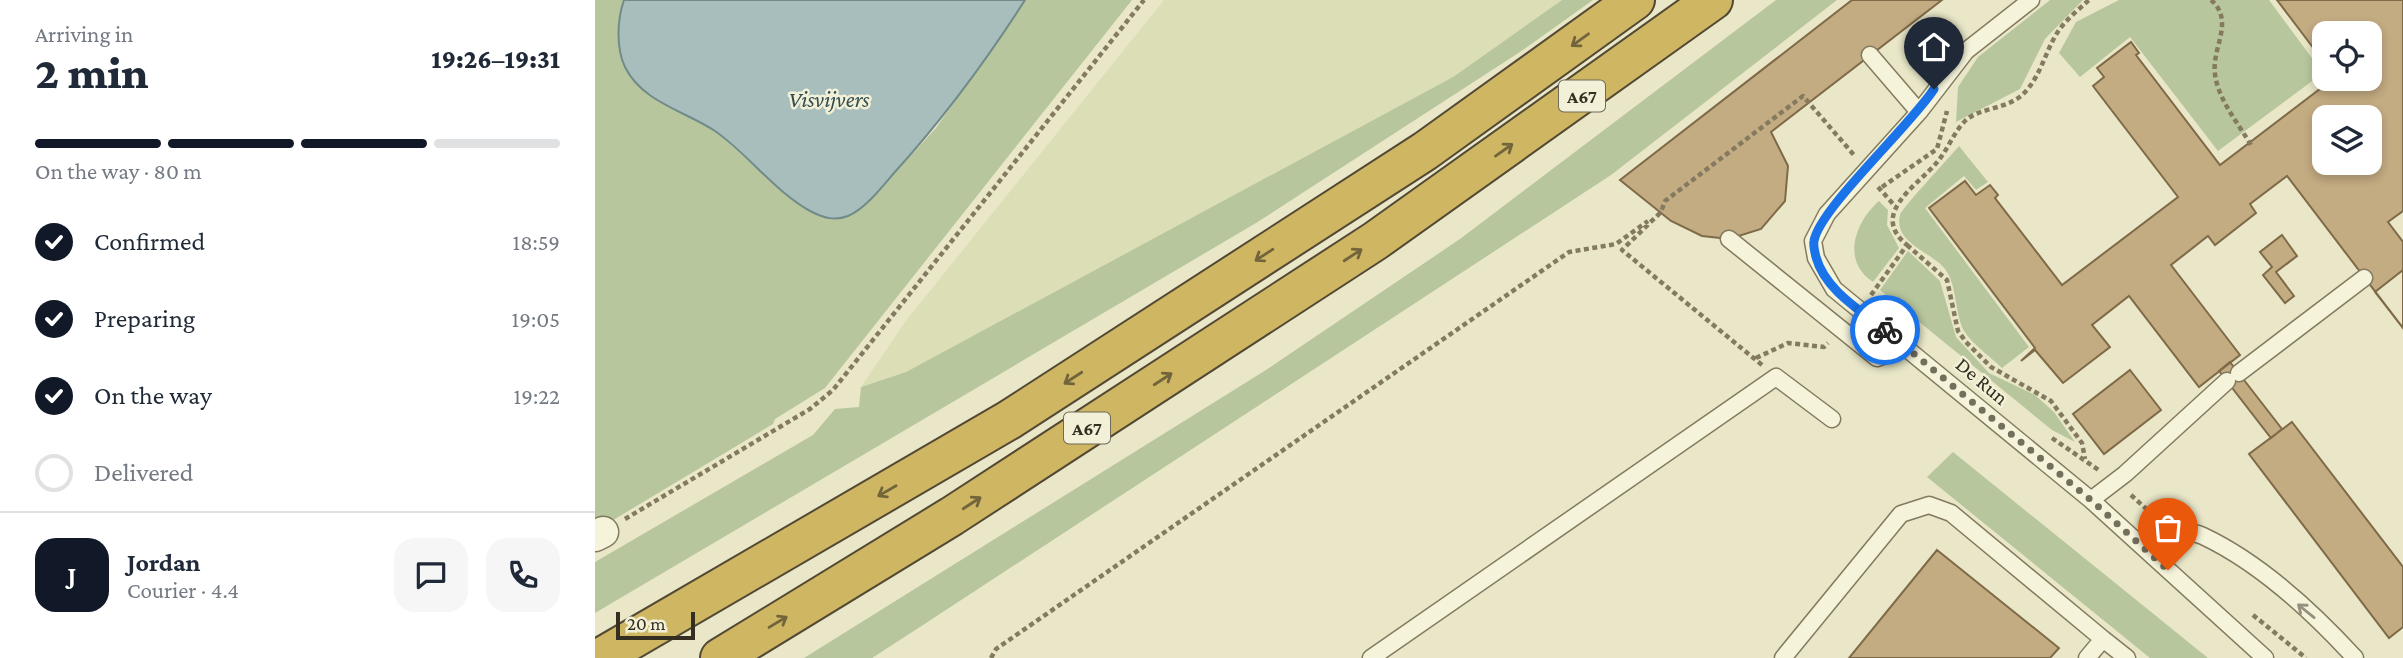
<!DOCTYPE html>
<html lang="en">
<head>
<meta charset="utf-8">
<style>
  body { margin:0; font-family:"Crimson Pro",serif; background:#f6f6f7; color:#1f2937; height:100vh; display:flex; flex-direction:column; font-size:26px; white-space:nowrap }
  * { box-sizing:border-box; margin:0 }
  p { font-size:23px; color:#747a83 }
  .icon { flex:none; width:38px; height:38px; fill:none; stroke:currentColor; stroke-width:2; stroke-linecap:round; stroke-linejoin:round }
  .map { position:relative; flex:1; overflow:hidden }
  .sheet { display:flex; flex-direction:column; background:#fff; width:595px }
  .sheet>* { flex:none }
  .tools { position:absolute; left:1717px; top:21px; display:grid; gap:14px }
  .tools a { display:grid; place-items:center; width:70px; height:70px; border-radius:14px; background:#fff; box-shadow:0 4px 10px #0003; font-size:35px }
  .scale { position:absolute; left:21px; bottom:18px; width:79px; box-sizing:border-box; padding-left:7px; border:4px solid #352f21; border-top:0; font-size:19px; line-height:24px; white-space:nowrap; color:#352f21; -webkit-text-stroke:5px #f2f0d7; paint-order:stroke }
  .pin { position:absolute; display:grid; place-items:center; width:60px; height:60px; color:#fff; margin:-72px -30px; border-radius:50% 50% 50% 0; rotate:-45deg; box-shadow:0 0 7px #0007 }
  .pin .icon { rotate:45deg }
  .courier { position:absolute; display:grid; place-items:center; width:70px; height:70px; margin:-35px; border:5px solid #1a73e8; border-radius:50%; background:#fff; color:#222; box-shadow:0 2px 9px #0007 }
  .head em { font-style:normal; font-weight:800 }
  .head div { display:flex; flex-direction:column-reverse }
  .head { display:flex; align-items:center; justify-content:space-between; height:119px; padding:0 35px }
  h1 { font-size:46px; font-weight:800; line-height:52px }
  .bar { display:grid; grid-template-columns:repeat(4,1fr); gap:10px 7px; align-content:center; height:84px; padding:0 35px }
  .bar i { height:9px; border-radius:5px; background:#e0e1e3 }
  .bar .active { background:#111827 }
  .bar p { grid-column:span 4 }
  .line { display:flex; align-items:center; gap:18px; padding:0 35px; border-top:2px solid #e0e1e3 }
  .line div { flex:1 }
  .round { display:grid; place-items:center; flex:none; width:74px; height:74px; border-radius:21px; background:#f6f6f7 }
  ol { padding:0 35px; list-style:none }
  li { display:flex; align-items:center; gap:21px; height:77px }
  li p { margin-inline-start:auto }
  li .icon { padding:7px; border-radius:50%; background:#111827; color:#fff; stroke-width:4 }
  li:last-child { color:#747a83 }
  li i { width:38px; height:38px; border:4px solid #e0e1e3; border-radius:50% }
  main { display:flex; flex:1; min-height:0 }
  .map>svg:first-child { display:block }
  .farmland { fill:#dcdeb6 }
  .green { fill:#b8c69d }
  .water { fill:#a8bebc; stroke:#708b8a; stroke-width:2 }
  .building { fill:#c3ab82; stroke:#7f6a48; stroke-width:2; fill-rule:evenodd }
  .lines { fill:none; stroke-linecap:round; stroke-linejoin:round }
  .service-casing { stroke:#837a5f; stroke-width:19 }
  .minor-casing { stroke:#837a5f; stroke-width:33 }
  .motorway-casing { stroke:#524833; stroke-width:42 }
  .path { stroke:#837a5f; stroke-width:4.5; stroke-dasharray:5 3.5; stroke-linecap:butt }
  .service { stroke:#f5f3da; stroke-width:16 }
  .minor { stroke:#f5f3da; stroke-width:30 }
  .motorway { stroke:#ceb663; stroke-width:38 }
  .oneway { stroke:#72653b }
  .oneway2 { stroke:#95917e }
  .done { stroke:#746f5b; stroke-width:7; stroke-dasharray:0 12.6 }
  .route { stroke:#1a73e8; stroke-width:9 }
  .labels { text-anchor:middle; stroke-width:5; stroke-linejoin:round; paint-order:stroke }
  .shield { fill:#f2f0d7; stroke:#6e6958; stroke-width:2 }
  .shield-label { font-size:19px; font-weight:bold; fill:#352f21 }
  .street-label { font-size:21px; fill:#352f21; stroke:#f2f0d7 }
  .water-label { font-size:23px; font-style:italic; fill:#324e53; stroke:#f2f0d7 }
</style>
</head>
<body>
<main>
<section class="sheet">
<div class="head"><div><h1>2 min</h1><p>Arriving in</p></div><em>19:26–19:31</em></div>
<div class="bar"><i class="active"></i><i class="active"></i><i class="active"></i><i></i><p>On the way · 80 m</p></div>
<ol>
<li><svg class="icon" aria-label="check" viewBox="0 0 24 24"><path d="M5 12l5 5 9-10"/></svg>Confirmed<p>18:59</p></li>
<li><svg class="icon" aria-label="check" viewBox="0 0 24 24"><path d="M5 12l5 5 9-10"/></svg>Preparing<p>19:05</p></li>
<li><svg class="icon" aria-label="check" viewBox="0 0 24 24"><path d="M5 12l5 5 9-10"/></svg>On the way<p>19:22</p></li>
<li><i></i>Delivered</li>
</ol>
<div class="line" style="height:126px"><b class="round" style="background:#111827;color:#fff">J</b><div><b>Jordan</b><p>Courier · 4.4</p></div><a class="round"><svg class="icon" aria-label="chat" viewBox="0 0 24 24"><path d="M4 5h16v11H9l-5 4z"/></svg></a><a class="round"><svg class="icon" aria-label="phone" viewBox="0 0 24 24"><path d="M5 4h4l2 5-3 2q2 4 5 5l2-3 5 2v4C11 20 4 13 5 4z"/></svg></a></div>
</section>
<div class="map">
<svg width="1808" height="658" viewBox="0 0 1808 658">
  <rect width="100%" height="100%" fill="#e9e7c8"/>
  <!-- farmland -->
  <path class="farmland" d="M569,0H967L858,77L311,372L266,387L310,322Z"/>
  <!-- green -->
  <path class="green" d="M0,0H29L27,5L58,97L120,131L192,195L285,189L341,128L430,0H537L230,388L180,419L178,424L0,531Z
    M967,0H998L928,50L661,223L0,613V562L218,435L240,409L264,407L266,387L311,372L858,77Z
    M1181,0H1242L1016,175L328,625L277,658H209L671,370L865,239Z
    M1455,0H1488L1450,39L1425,89L1361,122L1363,87L1383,57Z
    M1524,0H1674L1728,73L1623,151L1535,37L1485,77L1464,53L1481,22Z
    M1364,146L1393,182L1381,190L1369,176L1330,208L1434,347L1407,368C1396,357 1377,344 1369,331C1359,312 1363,287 1350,269C1337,252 1298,243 1305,215C1307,208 1354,158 1364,146Z
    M1284,201L1293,210L1292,225L1304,248L1278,282C1246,261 1260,222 1284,201Z
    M1313,251L1345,281L1361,337L1394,373L1440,395L1459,412L1480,442L1457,430L1285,290Z
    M1358,452L1613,658H1555L1332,477Z"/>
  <!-- water -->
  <path class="water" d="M29,0H430C391,61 348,119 299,173C287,187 270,209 253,216C240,221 229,218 217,212C180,192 154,155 120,131C90,111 47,102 30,67C21,48 22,20 29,0Z"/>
  <!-- building -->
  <path class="building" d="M1257,0H1347L1176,132L1193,166L1190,201L1166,229L1134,239L1107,236L1076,221L1025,180Z
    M1682,0H1808V211L1793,222L1808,242V328L1692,176L1655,204L1661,213L1620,245L1613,236L1576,265L1645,355L1604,387L1534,296L1497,325L1515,347L1468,383L1440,350L1426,361L1440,348L1334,208L1370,181L1381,195L1395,185L1403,195L1400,198L1467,285L1583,197L1498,86L1509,77L1502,68L1536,42L1544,53L1541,55L1625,165L1738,79H1774V33H1729V62ZM1729,117H1774V163H1729Z
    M1687,235L1702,256L1681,272L1699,296L1690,303L1668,275L1677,267L1665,252Z
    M1808,270V328L1780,292Z
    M1635,362L1687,429L1676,438L1624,371Z
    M1535,370L1566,410L1509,454L1478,414Z
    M1697,422L1808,567V627L1794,638L1654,454Z
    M1342,550L1464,648L1455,658H1254Z"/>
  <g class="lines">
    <defs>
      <path id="service" d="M1436,0L1371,51L1324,112L1232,214L1218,241L1221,258L1239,289L1496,500L1670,658
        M1275,55L1324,112
        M1134,239L1282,358L1313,347
        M1644,373L1769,278
        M1496,500L1530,474L1632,381
        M1571,528C1583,530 1597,531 1608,536C1665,563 1718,612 1760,658
        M776,658L1181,377L1237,419
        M1188,658L1306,514L1334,505L1356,513L1508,639
        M1492,658L1508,639L1532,658"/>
      <path id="minor" d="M0,536L8,532"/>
      <path id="motorway" d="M5,658L414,420L830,151L1040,0
        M125,658L357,516L780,241L1118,0"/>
    </defs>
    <!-- service casing -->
    <use href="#service" class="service-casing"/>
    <!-- minor casing -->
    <use href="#minor" class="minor-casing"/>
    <!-- motorway casing -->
    <use href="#motorway" class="motorway-casing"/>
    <!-- path -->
    <path class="path" d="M1616,0C1637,18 1622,41 1620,62C1616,92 1643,122 1657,147
      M1283,187L1300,206
      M1287,187L1342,149L1352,111
      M1312,245L1352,280L1363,331L1371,342L1396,367L1456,401L1487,443L1490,459
      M1276,295L1312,245C1273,213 1324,185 1343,161C1353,149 1359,132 1370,121C1384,107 1415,110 1431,91C1447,73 1451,49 1464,30C1472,19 1484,9 1494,0
      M1161,358L1193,343L1229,347L1233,343
      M1167,365L1027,250L1066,212L1070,201L1208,96L1259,155
      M1457,438L1505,471
      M1536,495L1558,515
      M30,519L215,409L238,390L549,0
      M1658,615L1711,658
      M396,658L401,649L974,252L1021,244L1053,221"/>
    <!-- service -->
    <use href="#service" class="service"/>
    <!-- minor -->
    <use href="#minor" class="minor"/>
    <!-- motorway -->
    <use href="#motorway" class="motorway"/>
  </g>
  <!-- one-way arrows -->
  <defs><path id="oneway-shaft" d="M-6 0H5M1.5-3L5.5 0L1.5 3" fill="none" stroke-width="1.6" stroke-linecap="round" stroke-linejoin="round" transform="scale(1.75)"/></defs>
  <g class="oneway">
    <use href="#oneway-shaft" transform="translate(985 40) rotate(144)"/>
    <use href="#oneway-shaft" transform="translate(909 150) rotate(-35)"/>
    <use href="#oneway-shaft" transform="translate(669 255) rotate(147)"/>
    <use href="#oneway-shaft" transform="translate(758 255) rotate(-33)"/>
    <use href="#oneway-shaft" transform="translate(478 378) rotate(147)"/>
    <use href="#oneway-shaft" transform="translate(568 379) rotate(-33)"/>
    <use href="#oneway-shaft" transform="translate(292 491) rotate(150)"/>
    <use href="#oneway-shaft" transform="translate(377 503) rotate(-33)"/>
    <use href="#oneway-shaft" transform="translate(183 622) rotate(-31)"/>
  </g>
  <use class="oneway2" href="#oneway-shaft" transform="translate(1711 611) rotate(-141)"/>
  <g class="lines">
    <!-- done -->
    <path class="done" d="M1290,330L1496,500L1573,570"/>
    <!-- route -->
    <path class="route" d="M1290,330C1265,310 1230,290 1221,257C1220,253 1218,245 1219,241C1224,209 1316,125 1339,89"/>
  </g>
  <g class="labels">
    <!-- shield labels -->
    <g class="shield">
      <rect x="964" y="80.5" width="46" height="31" rx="5"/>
      <rect x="469" y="412.5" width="46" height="31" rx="5"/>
    </g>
    <g class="shield-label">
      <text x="987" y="103">A67</text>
      <text x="492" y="435">A67</text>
    </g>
    <!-- street labels -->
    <g class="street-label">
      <text transform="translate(1387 381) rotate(40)" y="7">De Run</text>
    </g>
    <!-- water labels -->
    <g class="water-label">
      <text x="234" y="107">Visvijvers</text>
    </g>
  </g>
</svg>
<div class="tools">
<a><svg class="icon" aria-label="locate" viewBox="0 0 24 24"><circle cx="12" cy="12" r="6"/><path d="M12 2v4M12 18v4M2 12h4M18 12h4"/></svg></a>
<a><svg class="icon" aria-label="layers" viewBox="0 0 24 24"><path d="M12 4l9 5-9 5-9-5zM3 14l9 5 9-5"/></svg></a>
</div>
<div class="scale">20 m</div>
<div class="pin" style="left:1573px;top:570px;background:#ea580c"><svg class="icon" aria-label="bag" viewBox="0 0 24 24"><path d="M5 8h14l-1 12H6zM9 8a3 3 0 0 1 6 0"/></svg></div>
<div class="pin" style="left:1339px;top:89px;background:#1f2937"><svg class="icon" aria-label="home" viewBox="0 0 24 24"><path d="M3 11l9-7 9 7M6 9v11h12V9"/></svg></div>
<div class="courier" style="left:1290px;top:330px"><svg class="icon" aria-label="bike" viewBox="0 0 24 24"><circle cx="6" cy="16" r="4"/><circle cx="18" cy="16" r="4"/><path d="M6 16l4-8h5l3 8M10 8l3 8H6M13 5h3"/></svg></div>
</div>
</main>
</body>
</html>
